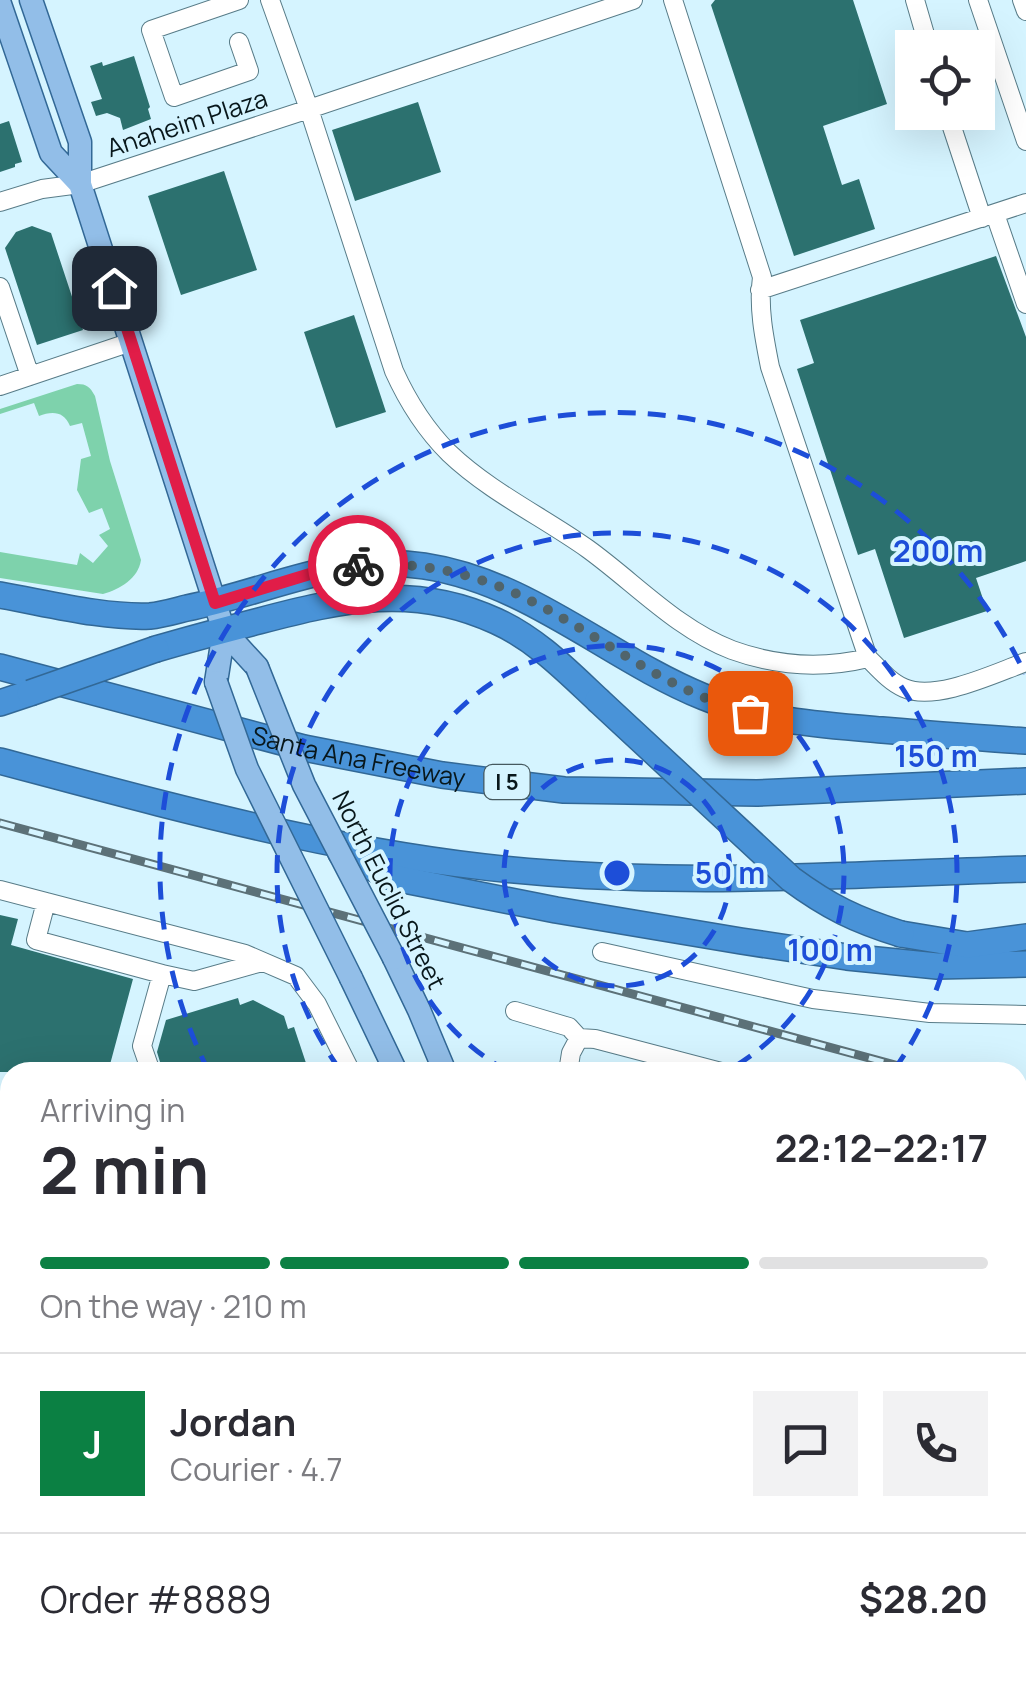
<!DOCTYPE html>
<html lang="en">
<head>
<meta charset="utf-8">
<style>
  body { margin:0; font-family:Manrope,sans-serif; background:#f2f2f3; color:#2b2b33; height:100vh; display:flex; flex-direction:column; font-size:38px; white-space:nowrap }
  * { box-sizing:border-box; margin:0 }
  p { font-size:32px; color:#7c7c81 }
  .icon { flex:none; width:55px; height:55px; fill:none; stroke:currentColor; stroke-width:2; stroke-linecap:round; stroke-linejoin:round }
  .map { position:relative; flex:1; overflow:hidden }
  .details { position:absolute; left:0px; top:1062px; width:1028px; height:622px; display:flex; flex-direction:column; background:#fff; border-radius:30px 30px 0 0; box-shadow:0 10px 40px #0002 }
  .details>* { flex:none }
  .fabs { position:absolute; left:895px; top:30px; display:grid; gap:20px }
  .fabs a { display:grid; place-items:center; width:100px; height:100px; border-radius:0px; background:#fff; box-shadow:0 10px 40px #0002; font-size:50px }
  .pin { position:absolute; display:grid; place-items:center; width:85px; height:85px; color:#fff; margin:-42px; border-radius:20px; box-shadow:0 5px 15px #0006 }
  .courier { position:absolute; display:grid; place-items:center; width:100px; height:100px; margin:-50px; border:8px solid #e11d48; border-radius:50%; background:#fff; color:#222; box-shadow:0 2px 12px #0007 }
  .summary em { font-style:normal; font-weight:700 }
  .summary div { display:flex; flex-direction:column-reverse }
  .summary { display:flex; align-items:center; justify-content:space-between; height:170px; padding:0 40px }
  h1 { font-size:65px; font-weight:700; line-height:75px }
  .bar { display:grid; grid-template-columns:repeat(4,1fr); gap:15px 10px; align-content:center; height:120px; padding:0 40px }
  .bar i { height:12px; border-radius:8px; background:#e1e1e2 }
  .bar .current { background:#0b8043 }
  .bar p { grid-column:span 4 }
  .line { display:flex; align-items:center; gap:25px; padding:0 40px; border-top:2px solid #e1e1e2 }
  .line div { flex:1 }
  .round { display:grid; place-items:center; flex:none; width:105px; height:105px; border-radius:0px; background:#f2f2f3 }
  .map>svg:first-child { display:block }
  .green { fill:#7ed2ac }
  .building { fill:#2c716f }
  .lines { fill:none; stroke-linecap:round; stroke-linejoin:round }
  .minor-casing { stroke:#587c88; stroke-width:20 }
  .major-casing { stroke:#326896; stroke-width:25 }
  .highway-casing { stroke:#326896; stroke-width:28 }
  .minor { stroke:#fff; stroke-width:18 }
  .major { stroke:#92bee8; stroke-width:22 }
  .highway { stroke:#4993d8; stroke-width:25 }
  .rail-casing { stroke:#5c7178; stroke-width:9 }
  .rail { stroke:#d5f4ff; stroke-width:5; stroke-dasharray:15; stroke-linecap:butt }
  .major-bridge-casing { stroke:#326896; stroke-width:25; stroke-linecap:butt }
  .highway-bridge-casing { stroke:#326896; stroke-width:28; stroke-linecap:butt }
  .major-bridge { stroke:#92bee8; stroke-width:22 }
  .highway-bridge { stroke:#4993d8; stroke-width:25 }
  .done { stroke:#50646b; stroke-width:10; stroke-dasharray:0 18 }
  .route { stroke:#e11d48; stroke-width:12 }
  .ring { fill:none; stroke:#1d4ed8; stroke-width:5; stroke-dasharray:18 12 }
  .labels { text-anchor:middle; stroke-width:8; stroke-linejoin:round; paint-order:stroke }
  .shield { fill:#d5f4ff; stroke:#46595f; stroke-width:2.5 }
  .shield-label { font-size:22px; font-weight:bold; fill:#08171b }
  .street-label { font-size:25px; fill:#08171b; stroke:#d5f4ff }
  .centre { fill:#1d4ed8; stroke:#d5f4ff; stroke-width:5 }
  .ring-label { font-size:30px; text-anchor:middle; font-weight:bold; fill:#1d4ed8; stroke:#d5f4ff; stroke-width:8; stroke-linejoin:round; paint-order:stroke }
</style>
</head>
<body>
<div class="map">
<svg width="1026" height="1683" viewBox="0 0 1026 1683">
  <rect width="100%" height="100%" fill="#d5f4ff"/>
  <!-- green -->
  <path class="green" d="M77,384C87,384 90,387 95,396L110,461L141,560C138,579 120,589 103,594L0,578V552L77,565L80,553L93,563L108,546L99,535L110,529L102,508L89,513L77,490L81,459L91,456L82,423L70,426C64,411 52,411 39,416L34,403L0,414V409Z"/>
  <!-- building -->
  <path class="building" d="M715,0H853L887,104L823,126L842,185L859,179L875,229L794,256L711,5Z
    M134,56L150,107L148,109L151,119L123,130L120,118L107,113L96,116L91,102L102,99L90,66L102,62L103,66Z
    M418,102L441,172L355,201L332,130Z
    M9,121L22,162L15,164V167L0,172V124Z
    M224,171L257,270L181,295L148,196Z
    M32,226L51,233L83,330L37,345L5,248L16,232Z
    M996,256L1026,337V561L976,578L987,611L904,638L875,549L858,555L797,369L814,363L800,320Z
    M354,315L386,412L336,428L304,332Z
    M0,915L18,919L11,945L133,979L108,1072H0Z
    M238,998L240,1005L253,1000L284,1016L288,1029L294,1027L309,1072H163L157,1052L166,1020Z"/>
  <g class="lines">
    <defs>
      <path id="minor" d="M239,0L151,30L174,97L249,71L239,42
        M270,0L309,109L394,371C408,402 425,429 449,453C490,492 543,517 588,549C635,583 677,629 732,650C776,666 823,669 868,658
        M673,0L762,277C758,307 764,337 770,367L868,658C879,669 890,682 904,688C936,702 995,673 1026,662
        M915,0L929,48
        M978,0L1026,141
        M1022,0L1026,11
        M947,112L982,218
        M0,202L42,189L80,184L309,109L633,0
        M995,214L1026,304
        M0,287L30,376
        M760,290L1026,203
        M0,386L131,342
        M0,890L245,954L296,976L317,1004L351,1072
        M46,902L36,940L162,974
        M602,952L813,999L930,1013L1026,1015
        M515,1011L569,1027L579,1038L595,1039L721,1072
        M151,1072L142,1046L162,974L194,981L262,962
        M568,1072L571,1053L579,1038
        M1018,1189L1026,1212
        M0,1228L10,1225
        M1026,1246V1252
        M1018,1285L1026,1281
        M0,1364L10,1361
        M1018,1462L1026,1484
        M0,1564L10,1593
        M1018,1655L1026,1682
        M37,1675L39,1683
        M345,1675L348,1683
        M787,1675L790,1683
        M967,1675L970,1683
        M700,1683L723,1675
        M926,1683L936,1680"/>
      <path id="major" d="M31,0L80,142V184L224,631L257,667
        M0,4L51,153L80,184
        M216,682L224,631
        M394,958L419,1010L445,1072
        M351,978L396,1072
        M1018,1375L1026,1372
        M1018,1412L1026,1409
        M560,1675L562,1683
        M594,1675L597,1683
        M125,1683L150,1675
        M235,1683L260,1675"/>
      <g id="highway">
        <path d="M0,595C46,603 104,618 150,616C162,615 175,611 187,608C268,592 339,553 424,566C530,582 608,658 704,697C761,721 821,725 882,730C930,734 978,738 1026,741"/>
        <path d="M156,649C190,639 224,630 259,621C342,599 414,583 496,621C536,639 567,671 598,700"/>
        <path id="s1" d="M0,667L304,748L442,775L564,790L757,793L1026,781"/>
        <path d="M0,703L30,693"/>
        <path d="M0,761C180,809 362,860 549,873C707,885 867,874 1026,869"/>
        <path d="M341,853L394,878L556,910L741,941L847,957L937,966L1026,964"/>
        <path d="M901,934L967,945L1026,937"/>
      </g>
    </defs>
    <!-- minor casing -->
    <use href="#minor" class="minor-casing"/>
    <!-- major casing -->
    <use href="#major" class="major-casing"/>
    <!-- highway casing -->
    <use href="#highway" class="highway-casing"/>
    <!-- minor -->
    <use href="#minor" class="minor"/>
    <!-- major -->
    <use href="#major" class="major"/>
    <!-- highway -->
    <use href="#highway" class="highway"/>
    <defs>
      <path id="rail" d="M0,823L921,1072
        M1018,1098L1026,1101"/>
    </defs>
    <!-- rail casing -->
    <use href="#rail" class="rail-casing"/>
    <!-- rail -->
    <use href="#rail" class="rail"/>
    <defs>
      <path id="major-bridge" d="M257,667L304,785L394,958
        M216,682L247,769L351,978"/>
      <path id="highway-bridge" d="M30,693L156,649
        M598,700L791,879C829,907 856,920 901,934"/>
    </defs>
    <!-- major-bridge casing -->
    <use href="#major-bridge" class="major-bridge-casing"/>
    <!-- highway-bridge casing -->
    <use href="#highway-bridge" class="highway-bridge-casing"/>
    <!-- major-bridge -->
    <use href="#major-bridge" class="major-bridge"/>
    <!-- highway-bridge -->
    <use href="#highway-bridge" class="highway-bridge"/>
  </g>
  <g class="lines">
    <!-- done -->
    <path class="done" d="M358,565C415,561 472,572 523,597C600,634 666,692 750,713"/>
    <!-- route -->
    <path class="route" d="M114,288L215,603L323,570L358,565"/>
  </g>
  <!-- distance rings -->
  <g class="ring">
    <circle cx="617" cy="873" r="113"/>
    <path d="M509 1072A227 227 0 1 1 725 1072"/>
    <path d="M340 1070A340 340 0 1 1 894 1070"/>
    <path d="M209 1072A454 454 0 1 1 1025 674"/>
  </g>
  <g class="labels">
    <!-- shield labels -->
    <rect class="shield" x="484.5" y="765" width="45" height="34" rx="8"/>
    <g class="shield-label">
      <text x="507" y="790">I 5</text>
    </g>
    <!-- street labels -->
    <g class="street-label">
      <text transform="translate(187 123) rotate(-18)" y="9">Anaheim Plaza</text>
      <text dy="9" stroke="none"><textPath href="#s1" startOffset="370">Santa Ana Freeway</textPath></text>
      <text transform="translate(389 890) rotate(63)" y="9">North Euclid Street</text>
    </g>
  </g>
  <circle cx="617" cy="873" r="15" class="centre"/>
  <g class="ring-label">
    <text x="938" y="562">200 m</text>
    <text x="936" y="767">150 m</text>
    <text x="730" y="884">50 m</text>
    <text x="830" y="961">100 m</text>
  </g>
</svg>
<div class="fabs">
<a><svg class="icon" aria-label="locate" viewBox="0 0 24 24"><circle cx="12" cy="12" r="6"/><path d="M12 2v4M12 18v4M2 12h4M18 12h4"/></svg></a>
</div>
<div class="pin" style="left:750px;top:713px;background:#ea580c"><svg class="icon" aria-label="bag" viewBox="0 0 24 24"><path d="M5 8h14l-1 12H6zM9 8a3 3 0 0 1 6 0"/></svg></div>
<div class="pin" style="left:114px;top:288px;background:#1f2937"><svg class="icon" aria-label="home" viewBox="0 0 24 24"><path d="M3 11l9-7 9 7M6 9v11h12V9"/></svg></div>
<div class="courier" style="left:358px;top:565px"><svg class="icon" aria-label="bike" viewBox="0 0 24 24"><circle cx="6" cy="16" r="4"/><circle cx="18" cy="16" r="4"/><path d="M6 16l4-8h5l3 8M10 8l3 8H6M13 5h3"/></svg></div>
<section class="details">
<div class="summary"><div><h1>2 min</h1><p>Arriving in</p></div><em>22:12–22:17</em></div>
<div class="bar"><i class="current"></i><i class="current"></i><i class="current"></i><i></i><p>On the way · 210 m</p></div>
<div class="line" style="height:180px"><b class="round" style="background:#0b8043;color:#fff">J</b><div><b>Jordan</b><p>Courier · 4.7</p></div><a class="round"><svg class="icon" aria-label="chat" viewBox="0 0 24 24"><path d="M4 5h16v11H9l-5 4z"/></svg></a><a class="round"><svg class="icon" aria-label="phone" viewBox="0 0 24 24"><path d="M5 4h4l2 5-3 2q2 4 5 5l2-3 5 2v4C11 20 4 13 5 4z"/></svg></a></div>
<div class="line" style="height:130px"><div>Order #8889</div><b>$28.20</b></div>
</section>
</div>
</body>
</html>
